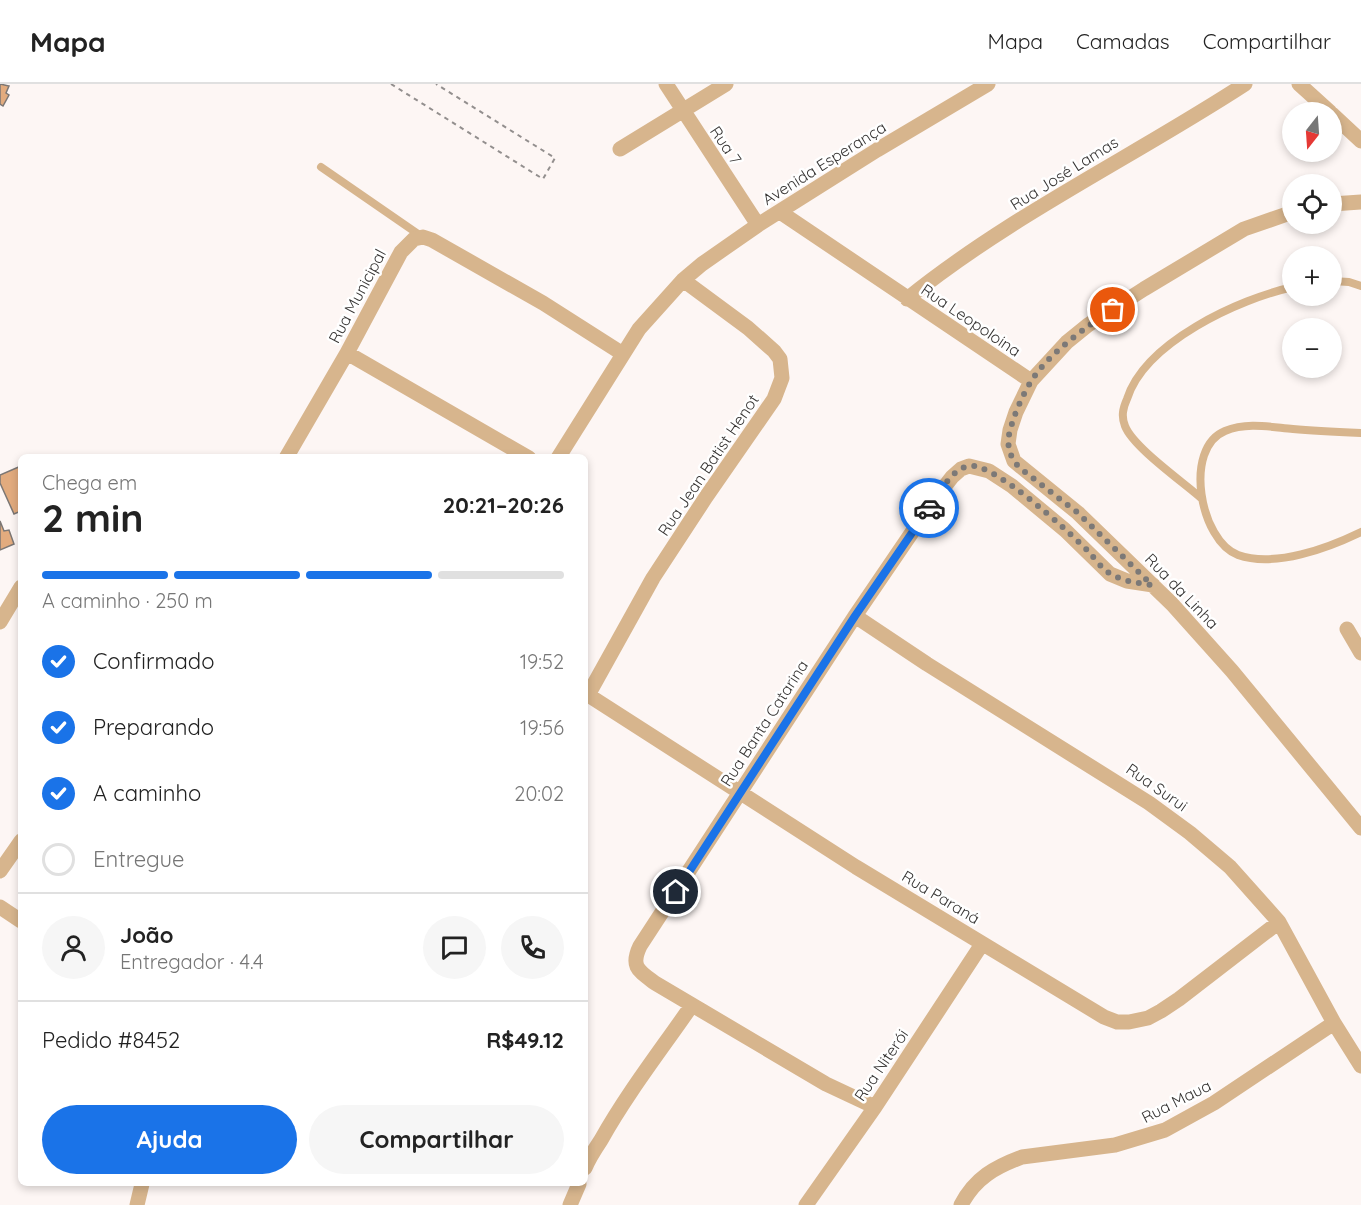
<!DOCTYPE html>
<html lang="pt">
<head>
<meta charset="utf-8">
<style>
  body { margin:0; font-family:Quicksand,sans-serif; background:#f6f6f6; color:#222; height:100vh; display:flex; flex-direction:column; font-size:22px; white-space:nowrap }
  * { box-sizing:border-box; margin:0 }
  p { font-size:20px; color:#767676 }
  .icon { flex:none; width:33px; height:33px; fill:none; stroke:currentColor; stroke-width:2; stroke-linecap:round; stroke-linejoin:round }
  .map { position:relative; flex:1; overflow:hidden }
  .side { position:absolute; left:18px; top:370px; width:570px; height:732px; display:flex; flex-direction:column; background:#fff; border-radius:9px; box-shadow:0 3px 9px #0003 }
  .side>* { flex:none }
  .needle { width:39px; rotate:197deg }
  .controls { position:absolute; left:1282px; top:18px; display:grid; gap:12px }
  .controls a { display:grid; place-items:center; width:60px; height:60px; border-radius:50%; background:#fff; box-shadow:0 3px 9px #0003; font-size:30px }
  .pin { position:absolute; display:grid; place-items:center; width:51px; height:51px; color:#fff; margin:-26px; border:3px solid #fff; border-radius:50%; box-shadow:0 2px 6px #0007 }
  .courier { position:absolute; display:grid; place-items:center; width:60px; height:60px; margin:-30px; border:4px solid #1a73e8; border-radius:50%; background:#fff; color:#222; box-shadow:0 2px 8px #0007 }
  .head em { font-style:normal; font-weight:700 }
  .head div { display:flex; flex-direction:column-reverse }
  .head { display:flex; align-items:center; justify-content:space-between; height:102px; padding:0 24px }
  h1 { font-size:39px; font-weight:700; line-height:45px }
  .bar { display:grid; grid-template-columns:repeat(4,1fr); gap:9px 6px; align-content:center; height:72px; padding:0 24px }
  .bar i { height:8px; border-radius:4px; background:#e0e0e0 }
  .bar .on { background:#1a73e8 }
  .bar p { grid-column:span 4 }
  .line { display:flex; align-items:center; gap:15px; padding:0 24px; border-top:2px solid #e0e0e0 }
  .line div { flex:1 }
  .round { display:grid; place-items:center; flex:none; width:63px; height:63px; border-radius:32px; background:#f6f6f6 }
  ol { padding:0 24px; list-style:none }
  li { display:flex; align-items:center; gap:18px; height:66px }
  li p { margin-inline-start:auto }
  li .icon { padding:6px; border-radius:50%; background:#1a73e8; color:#fff; stroke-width:4 }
  li:last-child { color:#767676 }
  li i { width:33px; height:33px; border:3px solid #e0e0e0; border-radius:50% }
  .button { display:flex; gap:12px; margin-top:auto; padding:12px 24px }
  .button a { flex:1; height:69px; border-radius:36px; background:#1a73e8; color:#fff; font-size:24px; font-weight:700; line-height:69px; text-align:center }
  .button a+a { background:#f6f6f6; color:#222 }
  header { display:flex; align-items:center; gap:36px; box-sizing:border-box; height:84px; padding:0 30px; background:#fff; border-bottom:2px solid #e0e0e0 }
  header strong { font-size:28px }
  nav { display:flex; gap:33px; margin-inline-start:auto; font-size:21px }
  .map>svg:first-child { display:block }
  .building { fill:#e2ab7e; stroke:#7c7774; stroke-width:1.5 }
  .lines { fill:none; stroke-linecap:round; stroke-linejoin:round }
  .path { stroke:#938f8e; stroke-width:2; stroke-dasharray:4.5 4.5; stroke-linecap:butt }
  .service { stroke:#d7b58d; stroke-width:8 }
  .minor { stroke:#d7b58d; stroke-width:15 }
  .done { stroke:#7c7977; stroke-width:6; stroke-dasharray:0 10.8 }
  .route { stroke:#1a73e8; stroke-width:8 }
  .labels { text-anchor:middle; stroke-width:5; stroke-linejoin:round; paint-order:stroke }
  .street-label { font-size:16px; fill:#373534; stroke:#fff }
</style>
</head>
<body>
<header>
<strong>Mapa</strong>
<nav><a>Mapa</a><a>Camadas</a><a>Compartilhar</a></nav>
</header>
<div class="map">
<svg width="1361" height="1121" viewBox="0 0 1361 1121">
  <rect width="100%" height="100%" fill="#fdf6f4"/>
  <!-- building -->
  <path class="building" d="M0,0L9,2L6,9L9,11L3,22L0,20Z
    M21,382V427L14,430L0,399V391Z
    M0,437L4,447L9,446L14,460L0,466Z"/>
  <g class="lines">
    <!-- path -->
    <path class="path" d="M391,0L543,95L555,74L436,0"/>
    <!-- service -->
    <path class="service" d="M321,83L421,152
      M1332,197L1349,198L1361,202
      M1361,349C1338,348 1315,347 1293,345C1270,343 1247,338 1225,347C1183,364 1200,457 1238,471C1275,484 1328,464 1361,448
      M1201,414C1183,398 1133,363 1125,342C1121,332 1123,324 1127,315C1145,258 1239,215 1293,203"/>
    <!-- minor -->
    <path class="minor" d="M666,0L758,141
      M1299,0L1330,28
      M1332,30L1361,57
      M620,65L726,0
      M1332,120L1361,118
      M780,128L1031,297
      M1293,128L1244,145L1144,205L1088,241L1067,258L1031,297L1016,328L1010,346L1008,360L1014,377L1078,429L1172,520L1232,587L1361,744
      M907,215C1011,131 1133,73 1245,0
      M347,269L529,374
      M286,374L347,269L401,168L414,155L423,153L432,156L543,219L623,270
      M558,374L639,245L683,196L702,180L758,141L877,66L988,0
      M855,532L927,580L1149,719L1190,749L1230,783L1279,838L1334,939L1361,982
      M0,538L21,503
      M1347,545L1361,569
      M585,609L856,783L1104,933L1117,938H1129L1148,934L1161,927L1179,915L1279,838
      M588,611L653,494L706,413L774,315L782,294L780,275L774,267L748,244L683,196
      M0,787L21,757
      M0,823L21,837
      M875,1023L826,1000L655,899C639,887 630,883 640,862L855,532L932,419L952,393L961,385L969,382L989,387L1012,402L1065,446L1110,490L1127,497L1153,501
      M585,1084C589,1074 595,1065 601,1056C628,1008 661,966 692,921
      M137,1121L142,1100
      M570,1121L579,1100
      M806,1121L875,1023L982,860
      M961,1121C975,1094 995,1083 1022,1073L1115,1061L1165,1046L1214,1019L1334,939"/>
  </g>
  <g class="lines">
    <!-- done -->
    <path class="done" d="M929,424C938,411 952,384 969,382C993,378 1068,447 1087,466C1094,473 1100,483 1109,489C1122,497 1137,499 1152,501L1078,429L1020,384C1006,370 1006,355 1013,337C1017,324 1023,311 1030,299C1047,271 1085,243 1113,226"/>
    <!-- route -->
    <path class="route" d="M676,808L855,532L929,424"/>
  </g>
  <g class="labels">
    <!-- street labels -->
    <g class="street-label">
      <text transform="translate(726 61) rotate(56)" y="6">Rua 7</text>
      <text transform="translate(824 79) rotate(-32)" y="6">Avenida Esperança</text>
      <text transform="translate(1064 89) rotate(-32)" y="6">Rua José Lamas</text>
      <text transform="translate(357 212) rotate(-62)" y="6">Rua Municipal</text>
      <text transform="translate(971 236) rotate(34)" y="6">Rua Leopoloina</text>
      <text transform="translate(708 381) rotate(-56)" y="6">Rua Jean Batist Henot</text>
      <text transform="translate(1182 507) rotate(46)" y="6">Rua da Linha</text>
      <text transform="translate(764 639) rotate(-57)" y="6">Rua Banta Catarina</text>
      <text transform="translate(1157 703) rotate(35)" y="6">Rua Surui</text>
      <text transform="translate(941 813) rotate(31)" y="6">Rua Paraná</text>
      <text transform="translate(881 981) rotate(-56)" y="6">Rua Niterói</text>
      <text transform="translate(1176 1017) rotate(-27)" y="6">Rua Maua</text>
    </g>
  </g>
</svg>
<div class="controls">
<a><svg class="needle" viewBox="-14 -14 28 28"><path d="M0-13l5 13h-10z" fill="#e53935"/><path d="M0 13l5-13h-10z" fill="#767676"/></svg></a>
<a><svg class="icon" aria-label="locate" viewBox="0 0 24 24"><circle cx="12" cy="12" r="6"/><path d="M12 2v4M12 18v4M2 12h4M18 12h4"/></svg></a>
<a>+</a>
<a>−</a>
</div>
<div class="pin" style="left:1113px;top:226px;background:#ea580c"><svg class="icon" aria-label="bag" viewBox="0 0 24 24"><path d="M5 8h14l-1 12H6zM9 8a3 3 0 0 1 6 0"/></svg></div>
<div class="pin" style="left:676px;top:808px;background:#1f2937"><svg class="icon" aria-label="home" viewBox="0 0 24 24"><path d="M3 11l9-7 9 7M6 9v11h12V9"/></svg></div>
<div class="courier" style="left:929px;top:424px"><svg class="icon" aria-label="car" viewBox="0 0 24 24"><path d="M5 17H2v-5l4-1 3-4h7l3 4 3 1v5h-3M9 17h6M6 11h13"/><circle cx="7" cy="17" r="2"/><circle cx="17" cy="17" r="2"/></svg></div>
<section class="side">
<div class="head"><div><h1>2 min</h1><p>Chega em</p></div><em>20:21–20:26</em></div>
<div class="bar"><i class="on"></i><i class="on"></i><i class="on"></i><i></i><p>A caminho · 250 m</p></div>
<ol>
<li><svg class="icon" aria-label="check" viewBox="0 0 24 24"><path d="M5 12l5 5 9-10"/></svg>Confirmado<p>19:52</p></li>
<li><svg class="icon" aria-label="check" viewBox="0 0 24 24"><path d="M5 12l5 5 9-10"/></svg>Preparando<p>19:56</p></li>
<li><svg class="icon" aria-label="check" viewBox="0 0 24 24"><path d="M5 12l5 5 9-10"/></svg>A caminho<p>20:02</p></li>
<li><i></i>Entregue</li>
</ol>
<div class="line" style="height:108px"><a class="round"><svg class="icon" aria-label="person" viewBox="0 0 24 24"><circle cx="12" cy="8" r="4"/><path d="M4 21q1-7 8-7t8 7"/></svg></a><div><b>João</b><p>Entregador · 4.4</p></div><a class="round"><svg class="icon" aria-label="chat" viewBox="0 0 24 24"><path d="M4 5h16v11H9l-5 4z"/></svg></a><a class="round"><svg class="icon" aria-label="phone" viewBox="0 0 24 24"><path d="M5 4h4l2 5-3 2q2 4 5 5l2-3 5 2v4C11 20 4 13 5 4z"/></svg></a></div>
<div class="line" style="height:78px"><div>Pedido #8452</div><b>R$49.12</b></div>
<div class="button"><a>Ajuda</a><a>Compartilhar</a></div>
</section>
</div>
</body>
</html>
